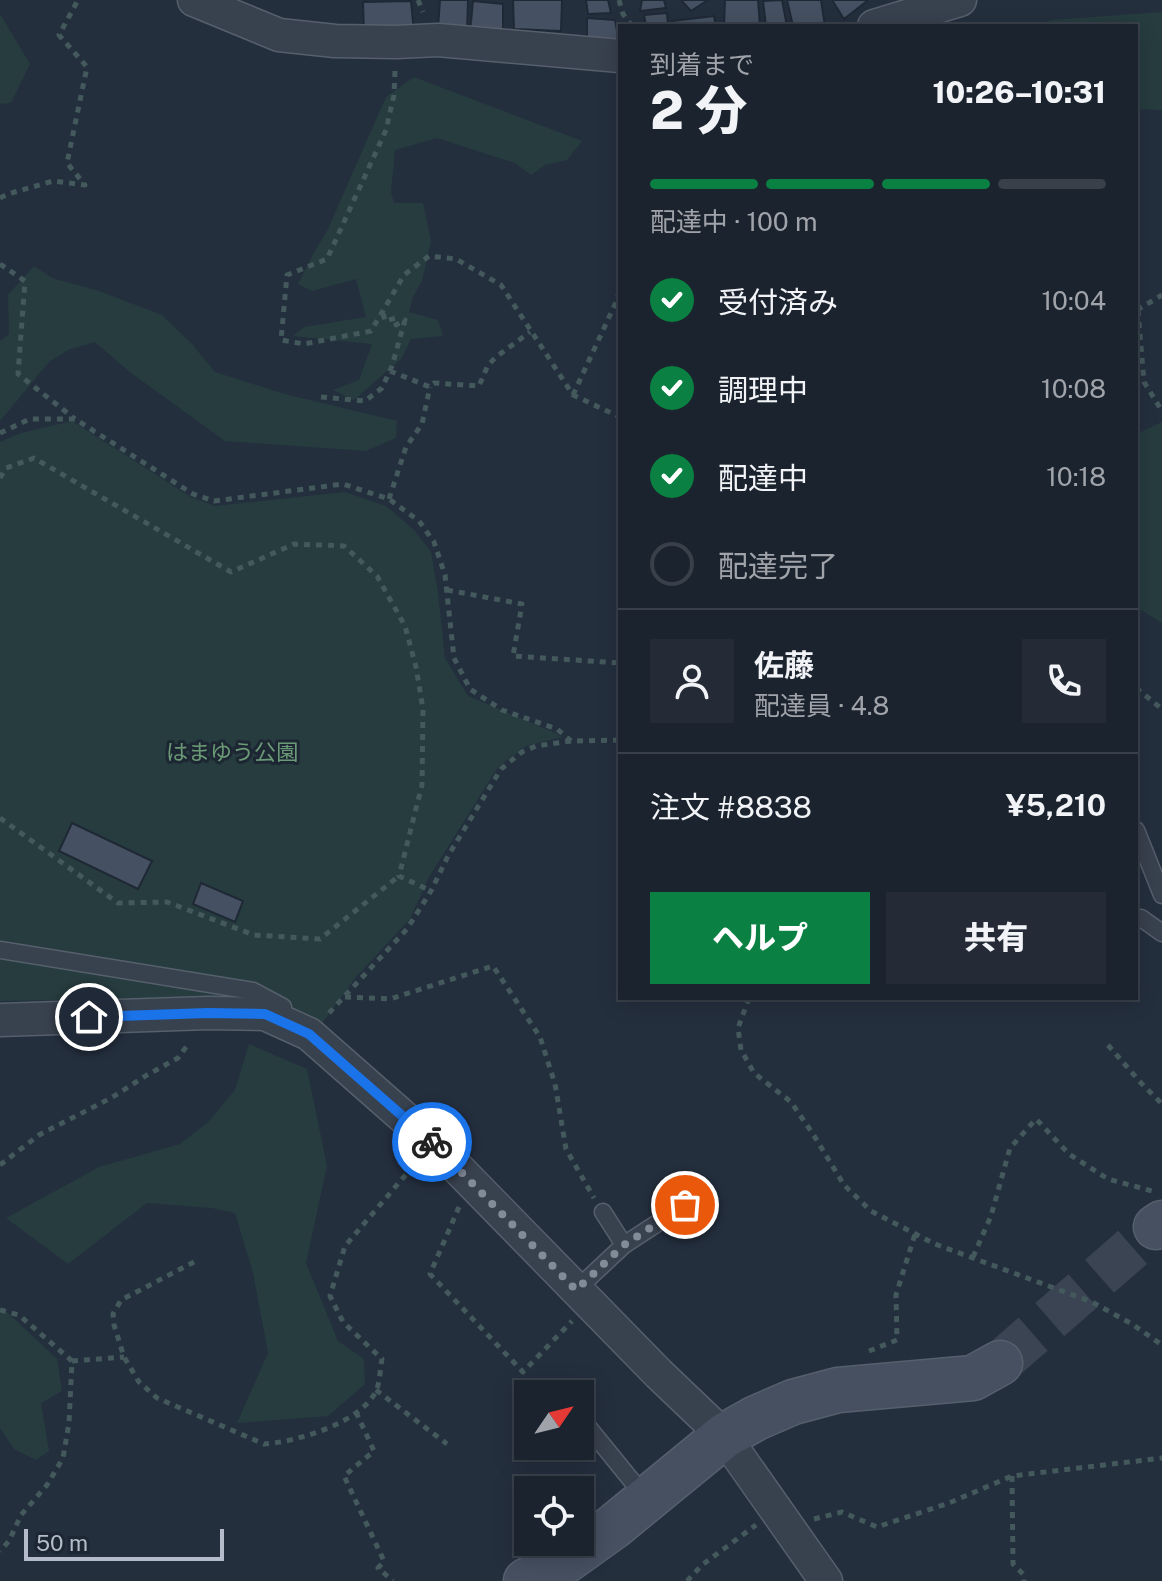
<!DOCTYPE html>
<html lang="ja">
<head>
<meta charset="utf-8">
<style>
  body { margin:0; font-family:"Public Sans","Noto Sans JP",sans-serif; background:#242b36; color:#f1f3f6; height:100vh; display:flex; flex-direction:column; font-size:30px; white-space:nowrap }
  * { box-sizing:border-box; margin:0 }
  p { font-size:26px; color:#a0a4aa }
  .icon { flex:none; width:44px; height:44px; fill:none; stroke:currentColor; stroke-width:2; stroke-linecap:round; stroke-linejoin:round }
  .map { position:relative; flex:1; overflow:hidden }
  .panel { position:absolute; left:618px; top:24px; width:520px; height:976px; display:flex; flex-direction:column; background:#1b232e; border-radius:0px; box-shadow:0 4px 20px #0003,0 0 0 2px #39404a }
  .panel>* { flex:none }
  .needle { width:52px; rotate:55deg }
  .fabs { position:absolute; left:514px; top:1380px; display:grid; gap:16px }
  .fabs a { display:grid; place-items:center; width:80px; height:80px; border-radius:0px; background:#1b232e; box-shadow:0 4px 20px #0003,0 0 0 2px #39404a; font-size:40px }
  .scale { position:absolute; left:24px; bottom:20px; width:200px; box-sizing:border-box; padding-left:8px; border:4px solid #b4bcc9; border-top:0; font-size:22px; line-height:28px; white-space:nowrap; color:#b4bcc9; -webkit-text-stroke:6px #1d2633; paint-order:stroke }
  .pin { position:absolute; display:grid; place-items:center; width:68px; height:68px; color:#fff; margin:-34px; border:4px solid #fff; border-radius:50%; box-shadow:0 2px 8px #0007 }
  .courier { position:absolute; display:grid; place-items:center; width:80px; height:80px; margin:-40px; border:6px solid #1a73e8; border-radius:50%; background:#fff; color:#222; box-shadow:0 2px 10px #0007 }
  .headline em { font-style:normal; font-weight:800 }
  .headline div { display:flex; flex-direction:column-reverse }
  .headline { display:flex; align-items:center; justify-content:space-between; height:136px; padding:0 32px }
  h1 { font-size:52px; font-weight:800; line-height:60px }
  .bar { display:grid; grid-template-columns:repeat(4,1fr); gap:12px 8px; align-content:center; height:96px; padding:0 32px }
  .bar i { height:10px; border-radius:6px; background:#39404a }
  .bar .on { background:#0b8043 }
  .bar p { grid-column:span 4 }
  .line { display:flex; align-items:center; gap:20px; padding:0 32px; border-top:2px solid #39404a }
  .line div { flex:1 }
  .round { display:grid; place-items:center; flex:none; width:84px; height:84px; border-radius:0px; background:#242b36 }
  ol { padding:0 32px; list-style:none }
  li { display:flex; align-items:center; gap:24px; height:88px }
  li p { margin-inline-start:auto }
  li .icon { padding:8px; border-radius:50%; background:#0b8043; color:#fff; stroke-width:4 }
  li:last-child { color:#a0a4aa }
  li i { width:44px; height:44px; border:4px solid #39404a; border-radius:50% }
  .primary-button { display:flex; gap:16px; margin-top:auto; padding:16px 32px }
  .primary-button a { flex:1; height:92px; border-radius:0px; background:#0b8043; color:#fff; font-size:32px; font-weight:800; line-height:92px; text-align:center }
  .primary-button a+a { background:#242b36; color:#f1f3f6 }
  .map>svg:first-child { display:block }
  .green { fill:#263c3f }
  .building { fill:#455162; stroke:#1f2835; stroke-width:2 }
  .lines { fill:none; stroke-linecap:round; stroke-linejoin:round }
  .secondary-tunnel { stroke:#3a4453; stroke-width:44; stroke-dasharray:44 22; stroke-linecap:butt }
  .lane-casing { stroke:#565f6c; stroke-width:19 }
  .street-casing { stroke:#565f6c; stroke-width:35 }
  .secondary-casing { stroke:#565f6c; stroke-width:47 }
  .path { stroke:#44595c; stroke-width:5; stroke-dasharray:6 6; stroke-linecap:butt }
  .lane { stroke:#38414e; stroke-width:16 }
  .street { stroke:#38414e; stroke-width:32 }
  .secondary { stroke:#465061; stroke-width:44 }
  .done { stroke:#828b98; stroke-width:8; stroke-dasharray:0 14.4 }
  .route { stroke:#1a73e8; stroke-width:10 }
  .labels { text-anchor:middle; stroke-width:6; stroke-linejoin:round; paint-order:stroke }
  .park-label { font-size:22px; fill:#6b9a76; stroke:#1d2633 }
</style>
</head>
<body>
<div class="map">
<svg width="1162" height="1581" viewBox="0 0 1162 1581">
  <rect width="100%" height="100%" fill="#242f3e"/>
  <!-- green -->
  <path class="green" d="M1162,12V110L1136,109V26H1037L1051,20Z
    M0,14L30,64L11,103L0,104Z
    M414,77L582,141L567,160L545,165L531,175L515,163L437,138L395,150L391,192L394,203H423L431,241L422,281L413,297L409,312L438,320L443,336L411,339L401,359L354,400L333,390L359,380L372,344L293,336L304,327L366,317L356,279L312,291L298,284L313,254L327,231L386,97Z
    M34,266L52,278L99,291L162,315L192,344L215,372L285,394L397,421L396,438L366,451L225,441L131,373L95,342L68,350L49,362L0,421V341L9,334L8,295Z
    M72,421L191,497L215,506L345,492L386,506L414,530L431,552L438,593L445,658L468,696L555,733L562,737L526,746L498,767L429,877L410,919L356,977L323,1022L316,1025L243,998L0,1001V442L21,433Z
    M1162,422V623L1136,607V434Z
    M249,1044L307,1069L327,1166L306,1263L338,1341L364,1359L365,1384L328,1416L237,1423L268,1353L253,1273L235,1213L212,1208L147,1203L68,1264L6,1218L99,1167L180,1144L208,1122L235,1090Z
    M7,1312L57,1359L62,1391L41,1403L49,1451L36,1460L14,1449L0,1428V1313Z"/>
  <!-- building -->
  <path class="building" d="M440,0H468L467,31L438,28Z
    M513,0H562L561,31L514,29Z
    M586,0H608L611,13L588,14Z
    M642,0H664L666,8L640,11Z
    M681,0H708L691,11Z
    M725,0H758L760,26H724Z
    M782,0L787,26H766L763,1Z
    M787,0H821L825,26H793Z
    M832,0H867V1L844,19Z
    M411,1L414,33H364L363,2Z
    M473,1L503,4V34L470,32Z
    M667,13L668,26H646L644,15Z
    M714,16L716,26H673L672,21Z
    M587,18L615,20L619,42L587,41Z
    M72,823L152,861L138,889L59,851Z
    M201,883L243,901L235,922L193,904Z"/>
  <g class="lines">
    <!-- secondary-tunnel -->
    <path class="secondary-tunnel" d="M1000,1363L1156,1227"/>
    <defs>
      <path id="lane" d="M1136,830L1162,895
        M1136,918H1141L1162,933
        M0,950L253,991L283,1007
        M603,1212L624,1245
        M576,1290L624,1245L685,1205
        M560,1393L561,1394
        M580,1417L645,1497"/>
      <path id="street" d="M194,0L279,35L335,41L396,42L438,40L620,56
        M874,26L960,0
        M0,1020L208,1013L265,1014L309,1034L433,1143L659,1374L724,1436L826,1581"/>
      <path id="secondary" d="M1156,1227L1162,1223
        M526,1581L567,1560L613,1527L724,1436L756,1418L793,1402L838,1390L973,1378L1000,1363"/>
    </defs>
    <!-- lane casing -->
    <use href="#lane" class="lane-casing"/>
    <!-- street casing -->
    <use href="#street" class="street-casing"/>
    <!-- secondary casing -->
    <use href="#secondary" class="secondary-casing"/>
    <!-- path -->
    <path class="path" d="M418,0L423,12
      M619,0L623,14L632,26
      M395,71L394,95L386,130L327,259L287,275L281,340L304,344L371,331L404,275L429,256L456,259L501,285L573,395L620,417
      M0,198L8,194L53,181L85,185L67,163L87,67L59,35L78,0
      M0,264L25,281L18,374L75,419
      M1137,310L1162,295
      M1138,310L1144,382L1162,411
      M390,371L430,387L434,383L479,386L488,365L496,357L530,332
      M573,395L617,300L620,288
      M321,397L365,401L382,388L392,366L405,320L396,325V318L385,321L383,313
      M0,433L30,419H75L193,494L214,501L343,484L389,499L419,521L434,542L445,575L454,658L470,689L502,710L557,729L571,741
      M0,478L6,468L34,458L231,572L294,544L344,546L377,576L405,626L416,667L423,709L422,785L399,876L431,891
      M389,499L406,447L422,424L430,387
      M447,590L522,604L513,656L620,663
      M1136,688L1162,709
      M0,818L118,903L167,902L254,935L320,939L399,876
      M345,997L390,999L493,966L540,1037L555,1084L566,1149L594,1198
      M749,998L738,1028L741,1050L754,1073L791,1102L813,1134L844,1185L871,1211L935,1244L1092,1302L1132,1324L1162,1345
      M329,1013L407,929L431,891L448,856L501,769L522,752L536,746L571,741L620,740
      M1108,1045L1141,1083L1162,1104
      M0,1165L39,1135L111,1098L147,1075L178,1058L189,1043
      M459,1207L430,1274L523,1372L572,1321
      M973,1257L991,1216L1010,1148L1036,1119L1069,1154L1108,1179L1152,1191
      M194,1262L121,1300L113,1314L114,1325L124,1357L139,1382L157,1398L264,1444C296,1442 361,1423 376,1391C380,1382 380,1369 382,1359L343,1322L330,1296L345,1246L414,1165
      M0,1310L19,1315L72,1361L69,1423L63,1458L47,1485L21,1515L9,1541L0,1551
      M869,1351L897,1340L896,1295L915,1234
      M72,1361L124,1357
      M376,1390L447,1444
      M356,1412L374,1451L344,1476L384,1561L378,1568L393,1581
      M1012,1476L1013,1564L1024,1575V1581
      M814,1519L842,1512L877,1527L949,1503L1012,1476L1162,1458
      M687,1581L702,1565L756,1525"/>
    <!-- lane -->
    <use href="#lane" class="lane"/>
    <!-- street -->
    <use href="#street" class="street"/>
    <!-- secondary -->
    <use href="#secondary" class="secondary"/>
  </g>
  <g class="lines">
    <!-- done -->
    <path class="done" d="M432,1142L576,1290L624,1245L685,1205"/>
    <!-- route -->
    <path class="route" d="M89,1017L208,1013L265,1014L309,1034L432,1142"/>
  </g>
  <g class="labels">
    <!-- park labels -->
    <g class="park-label">
      <text x="232" y="760">はまゆう公園</text>
    </g>
  </g>
</svg>
<div class="fabs">
<a><svg class="needle" viewBox="-14 -14 28 28"><path d="M0-13l5 13h-10z" fill="#e53935"/><path d="M0 13l5-13h-10z" fill="#a0a4aa"/></svg></a>
<a><svg class="icon" aria-label="locate" viewBox="0 0 24 24"><circle cx="12" cy="12" r="6"/><path d="M12 2v4M12 18v4M2 12h4M18 12h4"/></svg></a>
</div>
<div class="scale">50 m</div>
<div class="pin" style="left:685px;top:1205px;background:#ea580c"><svg class="icon" aria-label="bag" viewBox="0 0 24 24"><path d="M5 8h14l-1 12H6zM9 8a3 3 0 0 1 6 0"/></svg></div>
<div class="pin" style="left:89px;top:1017px;background:#1f2937"><svg class="icon" aria-label="home" viewBox="0 0 24 24"><path d="M3 11l9-7 9 7M6 9v11h12V9"/></svg></div>
<div class="courier" style="left:432px;top:1142px"><svg class="icon" aria-label="bike" viewBox="0 0 24 24"><circle cx="6" cy="16" r="4"/><circle cx="18" cy="16" r="4"/><path d="M6 16l4-8h5l3 8M10 8l3 8H6M13 5h3"/></svg></div>
<section class="panel">
<div class="headline"><div><h1>2 分</h1><p>到着まで</p></div><em>10:26–10:31</em></div>
<div class="bar"><i class="on"></i><i class="on"></i><i class="on"></i><i></i><p>配達中 · 100 m</p></div>
<ol>
<li><svg class="icon" aria-label="check" viewBox="0 0 24 24"><path d="M5 12l5 5 9-10"/></svg>受付済み<p>10:04</p></li>
<li><svg class="icon" aria-label="check" viewBox="0 0 24 24"><path d="M5 12l5 5 9-10"/></svg>調理中<p>10:08</p></li>
<li><svg class="icon" aria-label="check" viewBox="0 0 24 24"><path d="M5 12l5 5 9-10"/></svg>配達中<p>10:18</p></li>
<li><i></i>配達完了</li>
</ol>
<div class="line" style="height:144px"><a class="round"><svg class="icon" aria-label="person" viewBox="0 0 24 24"><circle cx="12" cy="8" r="4"/><path d="M4 21q1-7 8-7t8 7"/></svg></a><div><b>佐藤</b><p>配達員 · 4.8</p></div><a class="round"><svg class="icon" aria-label="phone" viewBox="0 0 24 24"><path d="M5 4h4l2 5-3 2q2 4 5 5l2-3 5 2v4C11 20 4 13 5 4z"/></svg></a></div>
<div class="line" style="height:104px"><div>注文 #8838</div><b>¥5,210</b></div>
<div class="primary-button"><a>ヘルプ</a><a>共有</a></div>
</section>
</div>
</body>
</html>
